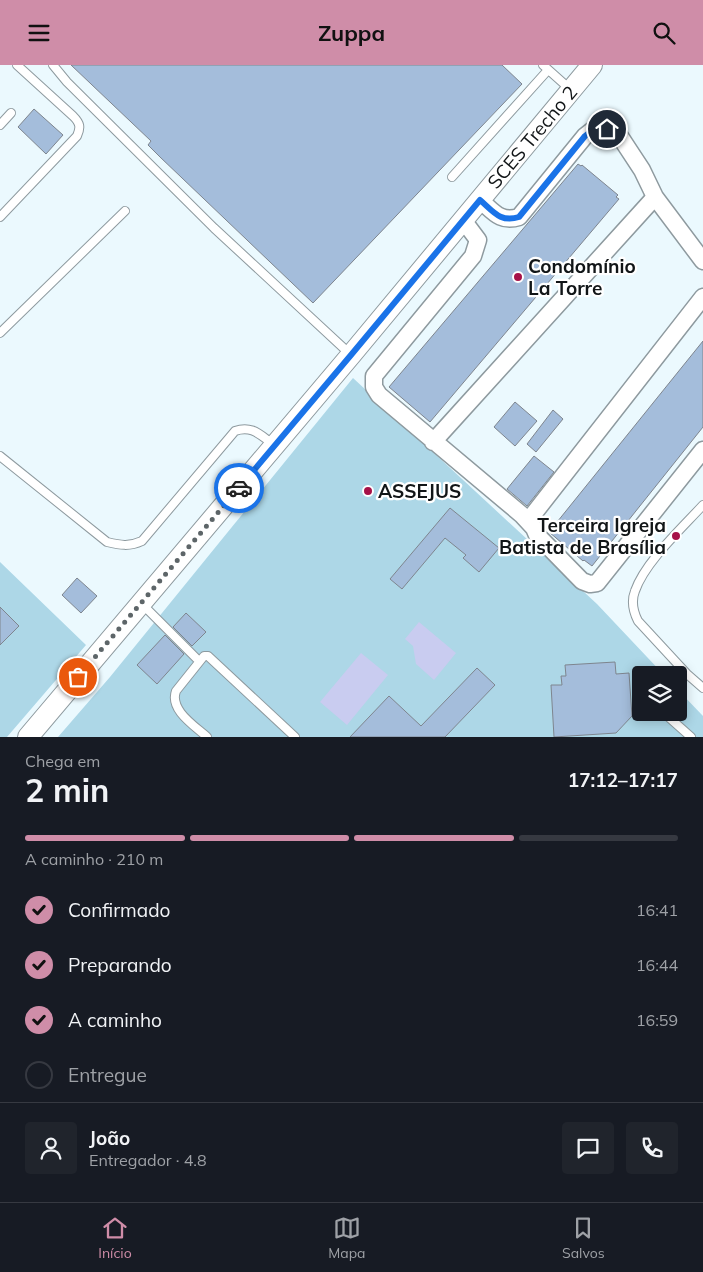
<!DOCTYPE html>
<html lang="pt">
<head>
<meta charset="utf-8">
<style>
  body { margin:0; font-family:Mulish,sans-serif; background:#20242c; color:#f1f3f6; height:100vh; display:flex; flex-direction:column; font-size:19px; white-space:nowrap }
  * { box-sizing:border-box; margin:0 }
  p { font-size:16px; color:#9ea1a6 }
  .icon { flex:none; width:28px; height:28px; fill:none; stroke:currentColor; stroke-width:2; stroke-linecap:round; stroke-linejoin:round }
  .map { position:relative; height:672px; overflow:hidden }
  .drawer { display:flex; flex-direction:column; background:#171b24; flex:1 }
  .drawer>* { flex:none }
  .tools { position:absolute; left:632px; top:601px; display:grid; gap:10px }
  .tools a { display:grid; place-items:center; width:55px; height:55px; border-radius:5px; background:#171b24; box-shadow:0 2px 12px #0003; font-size:25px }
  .pin { position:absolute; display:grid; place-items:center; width:42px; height:42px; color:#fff; margin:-21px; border:2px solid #fff; border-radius:50%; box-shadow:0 1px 5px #0007 }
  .courier { position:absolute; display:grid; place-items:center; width:50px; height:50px; margin:-25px; border:4px solid #1a73e8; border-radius:50%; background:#fff; color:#222; box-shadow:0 1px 6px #0007 }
  .headline em { font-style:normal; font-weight:700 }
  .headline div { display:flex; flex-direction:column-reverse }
  .headline { display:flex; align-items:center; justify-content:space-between; height:85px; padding:0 25px }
  h1 { font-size:32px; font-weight:700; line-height:38px }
  .bar { display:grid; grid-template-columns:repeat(4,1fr); gap:8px 5px; align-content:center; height:60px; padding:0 25px }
  .bar i { height:6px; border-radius:4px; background:#363941 }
  .bar .active { background:#cf8da8 }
  .bar p { grid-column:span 4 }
  .line { display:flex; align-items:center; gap:12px; padding:0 25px; border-top:1px solid #363941 }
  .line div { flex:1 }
  .round { display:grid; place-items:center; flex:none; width:52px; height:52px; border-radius:5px; background:#20242c }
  ol { padding:0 25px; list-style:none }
  li { display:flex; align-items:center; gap:15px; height:55px }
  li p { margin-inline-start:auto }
  li .icon { padding:5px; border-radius:50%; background:#cf8da8; color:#111; stroke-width:4 }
  li:last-child { color:#9ea1a6 }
  li i { width:28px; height:28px; border:2px solid #363941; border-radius:50% }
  header { display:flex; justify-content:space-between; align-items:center; height:65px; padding:0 25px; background:#cf8da8; color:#111; font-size:22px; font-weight:700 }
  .tabs { display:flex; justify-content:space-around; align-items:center; height:70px; border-top:1px solid #363941; background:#171b24; font-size:14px; color:#9ea1a6 }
  .tabs a { display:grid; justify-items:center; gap:2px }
  .tabs .active { color:#cf8da8 }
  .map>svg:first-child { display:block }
  .green { fill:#add7e7 }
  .water { fill:#c9ccf0 }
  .building { fill:#a4bddb; stroke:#7e858e }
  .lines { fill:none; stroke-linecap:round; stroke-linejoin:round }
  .service-casing { stroke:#8e9a9f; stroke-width:10 }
  .minor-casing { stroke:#8e9a9f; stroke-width:19 }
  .tertiary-casing { stroke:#8e9a9f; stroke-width:22 }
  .service { stroke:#fff; stroke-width:8 }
  .minor { stroke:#fff; stroke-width:16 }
  .tertiary { stroke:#fff; stroke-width:20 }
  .done { stroke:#5d6568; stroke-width:5; stroke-dasharray:0 9 }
  .route { stroke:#1a73e8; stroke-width:6 }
  .poi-dot { fill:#a61148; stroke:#fff; stroke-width:2 }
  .labels { text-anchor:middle; stroke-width:4.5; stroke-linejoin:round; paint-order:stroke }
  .street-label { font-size:19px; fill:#111517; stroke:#fff }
  .poi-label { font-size:19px; font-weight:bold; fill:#111517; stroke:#fff; text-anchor:start }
</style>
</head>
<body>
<header><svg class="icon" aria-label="menu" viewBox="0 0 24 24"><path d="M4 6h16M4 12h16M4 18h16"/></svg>Zuppa<svg class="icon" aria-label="search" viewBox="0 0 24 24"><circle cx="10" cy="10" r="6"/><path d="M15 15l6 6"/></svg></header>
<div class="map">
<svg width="703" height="672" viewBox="0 0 703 672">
  <rect width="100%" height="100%" fill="#ebf9fe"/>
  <!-- green -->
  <path class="green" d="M353,313L597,539L664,610H641V648H679V626L703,651V672H58L110,612Z
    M0,497L86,580L7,672H0Z"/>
  <!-- water -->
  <path class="water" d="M419,557L456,588L434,615L416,599L413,581L405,574Z
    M361,588L388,610L347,660L320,637Z"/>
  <!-- building -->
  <path class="building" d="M71,0H502L522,19L313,238L160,92L148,80L151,76Z
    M34,44L63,70L46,89L18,62Z
    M578,99L581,101L582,100L618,130L616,132L619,134L430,357L389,322Z
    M703,276V362L592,501L584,495L583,496L549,467Z
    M515,337L537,356L515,381L494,362Z
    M553,345L563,354L536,387L527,379Z
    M534,391L554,407L527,441L507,424Z
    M450,443L499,483L479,507L463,493L466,490L445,473L402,524L390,514Z
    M77,513L97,531L81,548L62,530Z
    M0,542L19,561L0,580Z
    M186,548L206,567L192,581L173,562Z
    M165,570L184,589L157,619L137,600Z
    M615,597L616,609L629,608L632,651L616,668L554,672L551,620H562L561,611H566L565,600Z
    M477,603L495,620L445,672H350L389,631L421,661Z"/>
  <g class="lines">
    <defs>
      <path id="service" d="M53,0L67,17L214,163L350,289
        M543,0L571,25
        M0,60L11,48
        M452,112L548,5
        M0,152L77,71C81,62 80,58 73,51L17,0
        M0,268L125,146
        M0,391L107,477C120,480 129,482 142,476L235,366C252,360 260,370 273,379
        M703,440C682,463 645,497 635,526C631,536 633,546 638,556L687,609L703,623
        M142,539L199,596
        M664,648L691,672
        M207,672C195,661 169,645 176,626L204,591H208L295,672"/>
      <path id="minor" d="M480,135C493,146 500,158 519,152L585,71L594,64H607L619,70L642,105L655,132L703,196
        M463,155L478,175L473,191L374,311V322L379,330L522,450L534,463L537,470L582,516L590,519L597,518L703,385
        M433,377L655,132
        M528,456L703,232"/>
      <path id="tertiary" d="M28,672L351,290L592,0"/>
    </defs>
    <!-- service casing -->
    <use href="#service" class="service-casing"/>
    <!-- minor casing -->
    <use href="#minor" class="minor-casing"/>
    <!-- tertiary casing -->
    <use href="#tertiary" class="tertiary-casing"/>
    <!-- service -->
    <use href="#service" class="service"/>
    <!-- minor -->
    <use href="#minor" class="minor"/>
    <!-- tertiary -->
    <use href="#tertiary" class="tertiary"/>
  </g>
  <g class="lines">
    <!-- done -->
    <path class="done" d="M78,612L239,423"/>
    <!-- route -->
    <path class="route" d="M239,423L351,290L480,135C493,146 500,158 519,152L585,71L594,64H607"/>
  </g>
  <!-- markers -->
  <g class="poi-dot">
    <circle cx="518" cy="212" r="5"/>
    <circle cx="368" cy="426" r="5"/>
    <circle cx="676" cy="471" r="5"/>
  </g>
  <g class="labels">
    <!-- street labels -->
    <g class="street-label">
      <text transform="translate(532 72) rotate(-50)" y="7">SCES Trecho 2</text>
    </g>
    <!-- poi labels -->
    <g class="poi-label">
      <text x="528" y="208">Condomínio<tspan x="528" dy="22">La Torre</tspan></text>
      <text x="378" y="433">ASSEJUS</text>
      <text x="666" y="467" text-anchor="end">Terceira Igreja<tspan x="666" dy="22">Batista de Brasília</tspan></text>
    </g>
  </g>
</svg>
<div class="tools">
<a><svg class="icon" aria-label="layers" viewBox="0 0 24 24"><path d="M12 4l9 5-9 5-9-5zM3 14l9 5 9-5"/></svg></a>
</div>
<div class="pin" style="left:78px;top:612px;background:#ea580c"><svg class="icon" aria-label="bag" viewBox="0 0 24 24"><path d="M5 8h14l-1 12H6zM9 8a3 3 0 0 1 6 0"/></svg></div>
<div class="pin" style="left:607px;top:64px;background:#1f2937"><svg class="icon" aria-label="home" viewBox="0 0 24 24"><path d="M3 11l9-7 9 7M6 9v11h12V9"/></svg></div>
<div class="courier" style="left:239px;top:423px"><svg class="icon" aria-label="car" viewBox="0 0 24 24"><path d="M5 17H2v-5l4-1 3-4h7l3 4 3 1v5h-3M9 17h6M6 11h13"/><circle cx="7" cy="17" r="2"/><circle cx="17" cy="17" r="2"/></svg></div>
</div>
<section class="drawer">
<div class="headline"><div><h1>2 min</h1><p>Chega em</p></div><em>17:12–17:17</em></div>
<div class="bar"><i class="active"></i><i class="active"></i><i class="active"></i><i></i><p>A caminho · 210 m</p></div>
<ol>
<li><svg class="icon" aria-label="check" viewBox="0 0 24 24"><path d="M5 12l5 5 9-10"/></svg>Confirmado<p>16:41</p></li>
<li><svg class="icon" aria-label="check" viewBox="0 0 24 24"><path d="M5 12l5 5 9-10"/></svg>Preparando<p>16:44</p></li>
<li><svg class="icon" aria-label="check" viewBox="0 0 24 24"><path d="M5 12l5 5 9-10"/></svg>A caminho<p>16:59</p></li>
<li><i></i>Entregue</li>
</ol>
<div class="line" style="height:90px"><a class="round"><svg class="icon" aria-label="person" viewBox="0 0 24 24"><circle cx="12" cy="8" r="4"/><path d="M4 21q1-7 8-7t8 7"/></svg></a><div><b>João</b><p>Entregador · 4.8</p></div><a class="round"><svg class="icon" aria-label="chat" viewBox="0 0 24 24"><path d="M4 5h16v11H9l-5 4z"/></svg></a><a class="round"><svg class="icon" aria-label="phone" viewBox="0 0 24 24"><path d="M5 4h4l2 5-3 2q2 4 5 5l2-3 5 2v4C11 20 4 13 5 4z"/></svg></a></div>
</section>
<nav class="tabs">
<a class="active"><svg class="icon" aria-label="home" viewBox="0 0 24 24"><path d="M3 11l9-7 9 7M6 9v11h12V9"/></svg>Início</a>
<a><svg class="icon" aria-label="map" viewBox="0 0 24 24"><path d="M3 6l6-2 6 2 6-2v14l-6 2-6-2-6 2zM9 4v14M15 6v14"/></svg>Mapa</a>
<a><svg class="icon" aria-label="saved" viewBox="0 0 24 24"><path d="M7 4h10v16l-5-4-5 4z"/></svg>Salvos</a>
</nav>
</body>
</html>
